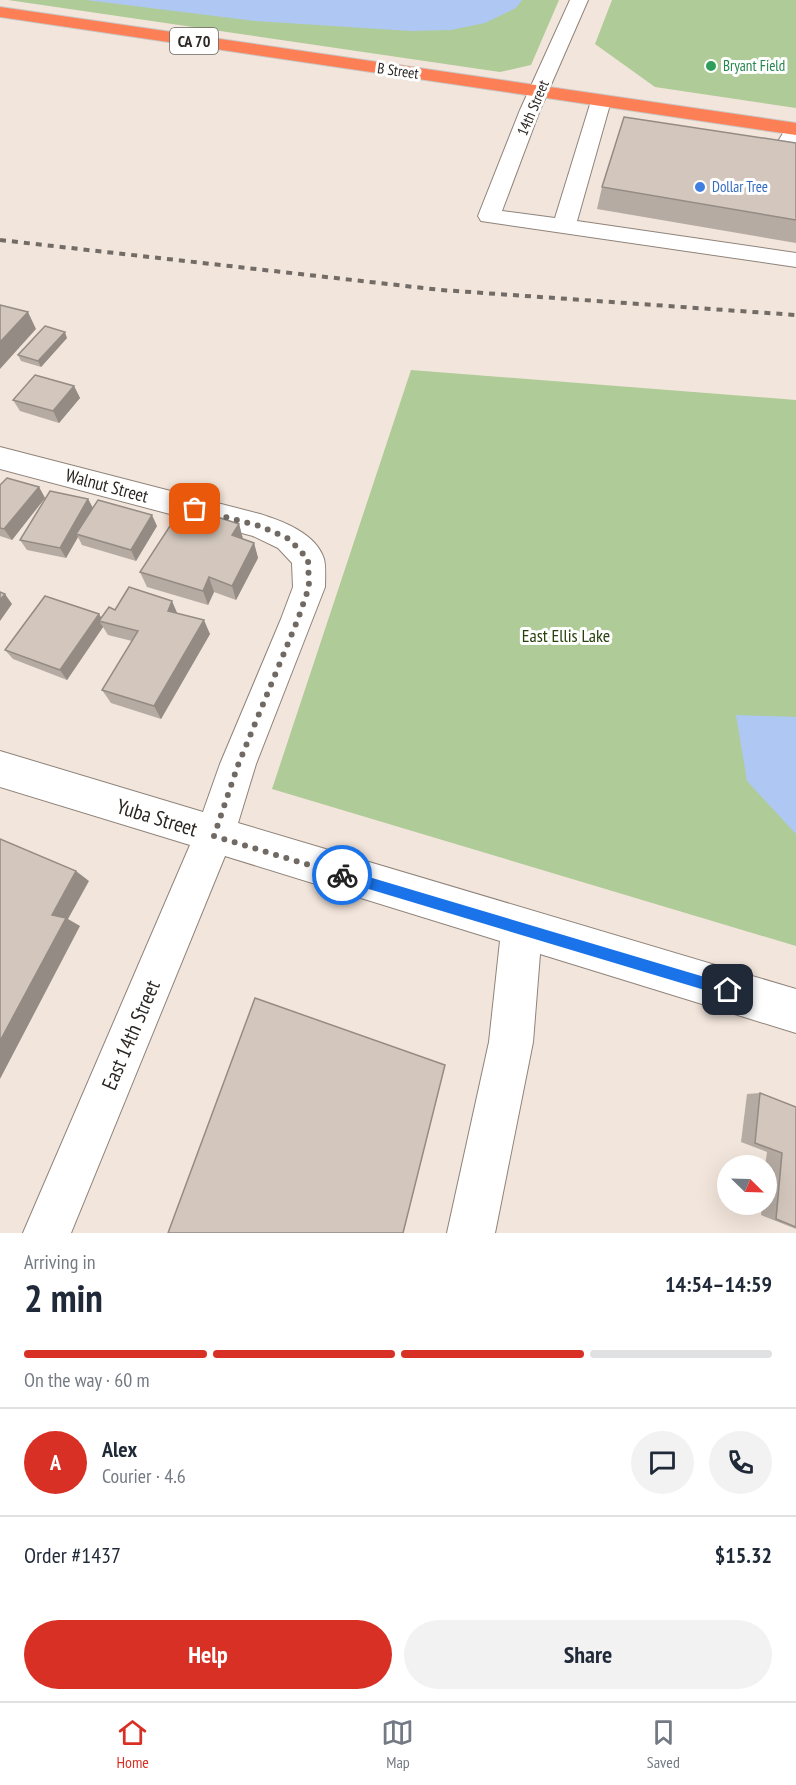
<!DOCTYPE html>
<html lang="en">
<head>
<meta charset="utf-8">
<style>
  body { margin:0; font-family:"PT Sans Narrow",sans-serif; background:#f2f2f3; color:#1f2937; height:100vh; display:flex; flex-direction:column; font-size:22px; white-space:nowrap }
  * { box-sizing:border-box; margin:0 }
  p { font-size:20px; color:#747a83 }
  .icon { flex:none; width:33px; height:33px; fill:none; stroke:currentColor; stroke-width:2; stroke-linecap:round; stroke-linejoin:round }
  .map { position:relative; height:1233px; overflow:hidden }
  .details { display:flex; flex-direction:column; background:#fff; flex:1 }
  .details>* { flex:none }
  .needle { width:39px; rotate:113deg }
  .tools { position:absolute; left:717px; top:1155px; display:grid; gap:12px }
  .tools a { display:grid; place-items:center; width:60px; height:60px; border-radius:50%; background:#fff; box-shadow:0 6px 24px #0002; font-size:30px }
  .pin { position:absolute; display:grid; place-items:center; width:51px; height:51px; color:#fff; margin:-26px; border-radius:12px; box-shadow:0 3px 9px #0006 }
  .courier { position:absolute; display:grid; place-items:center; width:60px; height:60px; margin:-30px; border:4px solid #1a73e8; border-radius:50%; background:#fff; color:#222; box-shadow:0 2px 8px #0007 }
  .headline em { font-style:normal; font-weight:700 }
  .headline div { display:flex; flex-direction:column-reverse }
  .headline { display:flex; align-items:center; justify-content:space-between; height:102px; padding:0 24px }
  h1 { font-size:39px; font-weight:700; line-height:45px }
  .bar { display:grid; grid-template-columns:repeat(4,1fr); gap:9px 6px; align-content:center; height:72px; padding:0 24px }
  .bar i { height:8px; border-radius:4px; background:#e0e1e3 }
  .bar .active { background:#d93025 }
  .bar p { grid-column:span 4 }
  .line { display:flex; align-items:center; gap:15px; padding:0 24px; border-top:2px solid #e0e1e3 }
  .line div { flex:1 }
  .round { display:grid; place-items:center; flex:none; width:63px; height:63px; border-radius:32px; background:#f2f2f3 }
  .action { display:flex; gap:12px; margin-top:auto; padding:12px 24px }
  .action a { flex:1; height:69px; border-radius:36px; background:#d93025; color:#fff; font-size:24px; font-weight:700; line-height:69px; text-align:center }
  .action a+a { background:#f2f2f3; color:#1f2937 }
  .menu { display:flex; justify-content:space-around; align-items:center; height:84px; border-top:2px solid #e0e1e3; background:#fff; font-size:16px; color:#747a83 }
  .menu a { display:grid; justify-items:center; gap:3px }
  .menu .active { color:#d93025 }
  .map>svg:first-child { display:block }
  .green { fill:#afcb97 }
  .water { fill:#aec8f3 }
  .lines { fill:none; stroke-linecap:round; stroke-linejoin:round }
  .minor-casing { stroke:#8f837a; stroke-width:2 }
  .highway-casing { stroke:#c8c7c6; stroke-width:2 }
  .minor { fill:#fff; fill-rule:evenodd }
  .highway { fill:#fd7f56; fill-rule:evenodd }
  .rail { stroke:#736b66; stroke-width:4; stroke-dasharray:6 6; stroke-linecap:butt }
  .wall { fill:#b5aba3 }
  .shaded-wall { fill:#948b84 }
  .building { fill:#d3c7bd; stroke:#948b84; stroke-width:1.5 }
  .route { fill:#1a73e8 }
  .done { stroke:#716a64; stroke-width:6; stroke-dasharray:0 10.8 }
  .leisure-dot { fill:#2e9e5b; stroke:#fff; stroke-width:2 }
  .shop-dot { fill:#3f7fe0; stroke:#fff; stroke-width:2 }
  .labels { text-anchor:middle; stroke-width:6; stroke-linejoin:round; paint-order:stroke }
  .far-leisure-label { font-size:15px; fill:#27864d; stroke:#fff; text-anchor:start }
  .far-street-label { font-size:15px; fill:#2c2724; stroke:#fff }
  .far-shop-label { font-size:15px; fill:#366cbe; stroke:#fff; text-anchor:start }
  .shield { fill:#fff; stroke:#6b6866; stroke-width:1.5 }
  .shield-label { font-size:16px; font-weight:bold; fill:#2c2724 }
  .street-label { font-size:18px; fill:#2c2724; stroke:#fff }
  .park-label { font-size:18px; fill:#29420b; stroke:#fff }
  .near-street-label { font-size:21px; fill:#2c2724; stroke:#fff }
</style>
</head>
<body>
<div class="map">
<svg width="796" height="1233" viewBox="0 0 796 1233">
  <rect width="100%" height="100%" fill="#f2e5db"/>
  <!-- green -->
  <path class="green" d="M8,0H559L531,65L500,72Z
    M612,0H796V108L655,87L595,44Z
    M411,370L796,400V946L272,789Z"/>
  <!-- water -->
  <path class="water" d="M86,0H522L516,8L485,23L451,30L411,31L255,21Z
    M736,715L796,717V834L747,781Z"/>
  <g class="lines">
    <defs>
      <path id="minor" d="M570,0H588L540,110L502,211L555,218L591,101L594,97H608L611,101L577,221L796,253V267L481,221L478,216L520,110Z
        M796,123V146L790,154C775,158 756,153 741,149L738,145L741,141L748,139L777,143L788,125Z
        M0,447L260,514C282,521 316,533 324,559C326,567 325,578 325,587L256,764L238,823L796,989V1033L540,954L533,1042L495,1233H447L489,1042L500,941L225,856L71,1233H23L190,845L0,787V751L203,812L220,764L281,619L293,587L292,563L278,548L253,536L0,469Z"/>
      <path id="highway" d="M0,7L796,123V135L0,17Z"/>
    </defs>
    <!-- minor casing -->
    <use href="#minor" class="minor-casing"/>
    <!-- highway casing -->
    <use href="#highway" class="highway-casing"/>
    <!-- minor -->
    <use href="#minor" class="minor"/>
    <!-- highway -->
    <use href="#highway" class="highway"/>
    <!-- rail -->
    <path class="rail" d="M0,240L441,290L796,315"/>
  </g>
  <!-- wall -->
  <path class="wall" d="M796,143V243L597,209L602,187Z
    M67,338L41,367L21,361L18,355Z
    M74,386L80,398L59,423L20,411L13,400Z
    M0,485L39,487L45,498L12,540L0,536Z
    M88,499L93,508L157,526L136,561L82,545L78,537L66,558L27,550L20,540Z
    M239,524L243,539L254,543L258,558L236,600L214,592L208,605L147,587L140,572Z
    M115,610L177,613L210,634L161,719L111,703L102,690L132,641L108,635L103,627L67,680L13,659L5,650L102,618Z
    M760,1093L796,1107V1229L761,1215L762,1204H766V1166H765L767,1152L741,1142L747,1094Z"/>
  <!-- shaded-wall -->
  <path class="shaded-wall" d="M28,312L36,329L0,369V342Z
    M65,332L67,338L41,367L38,361Z
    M74,386L80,398L59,423L53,411Z
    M39,487L45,498L12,540L4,529Z
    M88,499L94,510L76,534L78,537L66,558L60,548Z
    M152,515L157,526L136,561L131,550Z
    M239,524L243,539L232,535Z
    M254,543L258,558L236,600L232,586Z
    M209,577L214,592L208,605L203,591Z
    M5,594L12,604L0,621V600Z
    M172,601L178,615L168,611Z
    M99,614L104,622L99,621L103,627L67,680L60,670Z
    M204,620L210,634L161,719L154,706Z
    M76,871L89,881L68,919L80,926L0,1079V1041L52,915Z"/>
  <!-- building -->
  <path class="building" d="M624,117L796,143V220L602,187Z
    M0,305L28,312L0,342Z
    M45,326L65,332L38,361L18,355Z
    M35,375L74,386L53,411L13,400Z
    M7,478L39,487L4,529L0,528V485Z
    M50,491L88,499L60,548L20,540Z
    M98,500L152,515L131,550L76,534Z
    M183,506L239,524L232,535L254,543L232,586L209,577L203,591L140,572Z
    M129,587L172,601L168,611L204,620L154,706L102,690L138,631L99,621L109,607L115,610Z
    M0,592L5,594L0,600Z
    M45,596L99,614L60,670L5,650Z
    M0,839L76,871L52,915L66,918L0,1041Z
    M255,998L445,1065L403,1233H168Z
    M760,1093L796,1107V1227L776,1219L782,1153L755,1143Z"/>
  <!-- route -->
  <path class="route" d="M342,869L728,984L734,990L728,997L342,881L336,875Z"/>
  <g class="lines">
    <!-- done -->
    <path class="done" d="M195,509L260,526L289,539L308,559L309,587L298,619L238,765L214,836L342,875"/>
  </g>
  <!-- markers -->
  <circle class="leisure-dot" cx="711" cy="66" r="6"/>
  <circle class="shop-dot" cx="700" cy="187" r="6"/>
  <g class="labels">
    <!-- far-leisure labels -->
    <g class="far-leisure-label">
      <text x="723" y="71">Bryant Field</text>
    </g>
    <!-- far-street labels -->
    <g class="far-street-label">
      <text transform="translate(398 71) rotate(8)" y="5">B Street</text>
      <text transform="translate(533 108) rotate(-67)" y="5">14th Street</text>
    </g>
    <!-- far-shop labels -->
    <g class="far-shop-label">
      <text x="712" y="192">Dollar Tree</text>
    </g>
    <!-- shield labels -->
    <rect class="shield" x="170" y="28" width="48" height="26" rx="4.5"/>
    <g class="shield-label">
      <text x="194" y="47">CA 70</text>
    </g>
    <!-- street labels -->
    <g class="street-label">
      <text transform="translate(107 486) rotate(15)" y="6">Walnut Street</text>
    </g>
    <!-- park labels -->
    <g class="park-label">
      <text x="566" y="642">East Ellis Lake</text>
    </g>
    <!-- near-street labels -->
    <g class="near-street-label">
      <text transform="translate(157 818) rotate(17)" y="7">Yuba Street</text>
      <text transform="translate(131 1035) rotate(-67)" y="7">East 14th Street</text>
    </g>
  </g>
</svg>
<div class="tools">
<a><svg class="needle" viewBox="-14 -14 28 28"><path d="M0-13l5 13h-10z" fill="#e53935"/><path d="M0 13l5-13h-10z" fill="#747a83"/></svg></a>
</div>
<div class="pin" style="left:195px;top:509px;background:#ea580c"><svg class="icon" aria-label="bag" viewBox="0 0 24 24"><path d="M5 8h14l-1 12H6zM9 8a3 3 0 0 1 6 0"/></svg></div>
<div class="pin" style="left:728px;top:990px;background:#1f2937"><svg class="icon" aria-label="home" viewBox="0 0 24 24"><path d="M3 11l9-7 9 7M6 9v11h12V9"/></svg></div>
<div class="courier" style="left:342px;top:875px"><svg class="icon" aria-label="bike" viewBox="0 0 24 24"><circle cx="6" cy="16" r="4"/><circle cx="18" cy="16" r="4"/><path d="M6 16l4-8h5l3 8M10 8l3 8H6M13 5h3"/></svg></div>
</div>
<section class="details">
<div class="headline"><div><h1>2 min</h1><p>Arriving in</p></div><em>14:54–14:59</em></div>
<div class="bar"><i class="active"></i><i class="active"></i><i class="active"></i><i></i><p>On the way · 60 m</p></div>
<div class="line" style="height:108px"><b class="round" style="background:#d93025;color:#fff">A</b><div><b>Alex</b><p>Courier · 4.6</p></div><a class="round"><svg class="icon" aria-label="chat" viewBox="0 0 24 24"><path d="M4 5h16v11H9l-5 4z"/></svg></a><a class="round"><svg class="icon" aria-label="phone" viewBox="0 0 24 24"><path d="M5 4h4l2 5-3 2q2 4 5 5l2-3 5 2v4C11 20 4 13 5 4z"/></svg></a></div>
<div class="line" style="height:78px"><div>Order #1437</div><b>$15.32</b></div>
<div class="action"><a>Help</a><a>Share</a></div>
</section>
<nav class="menu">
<a class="active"><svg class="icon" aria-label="home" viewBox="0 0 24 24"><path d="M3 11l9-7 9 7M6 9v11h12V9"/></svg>Home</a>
<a><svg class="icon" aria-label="map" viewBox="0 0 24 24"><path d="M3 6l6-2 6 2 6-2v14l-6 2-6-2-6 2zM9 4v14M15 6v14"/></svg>Map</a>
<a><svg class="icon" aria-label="saved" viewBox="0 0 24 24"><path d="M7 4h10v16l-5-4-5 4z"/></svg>Saved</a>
</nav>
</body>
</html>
